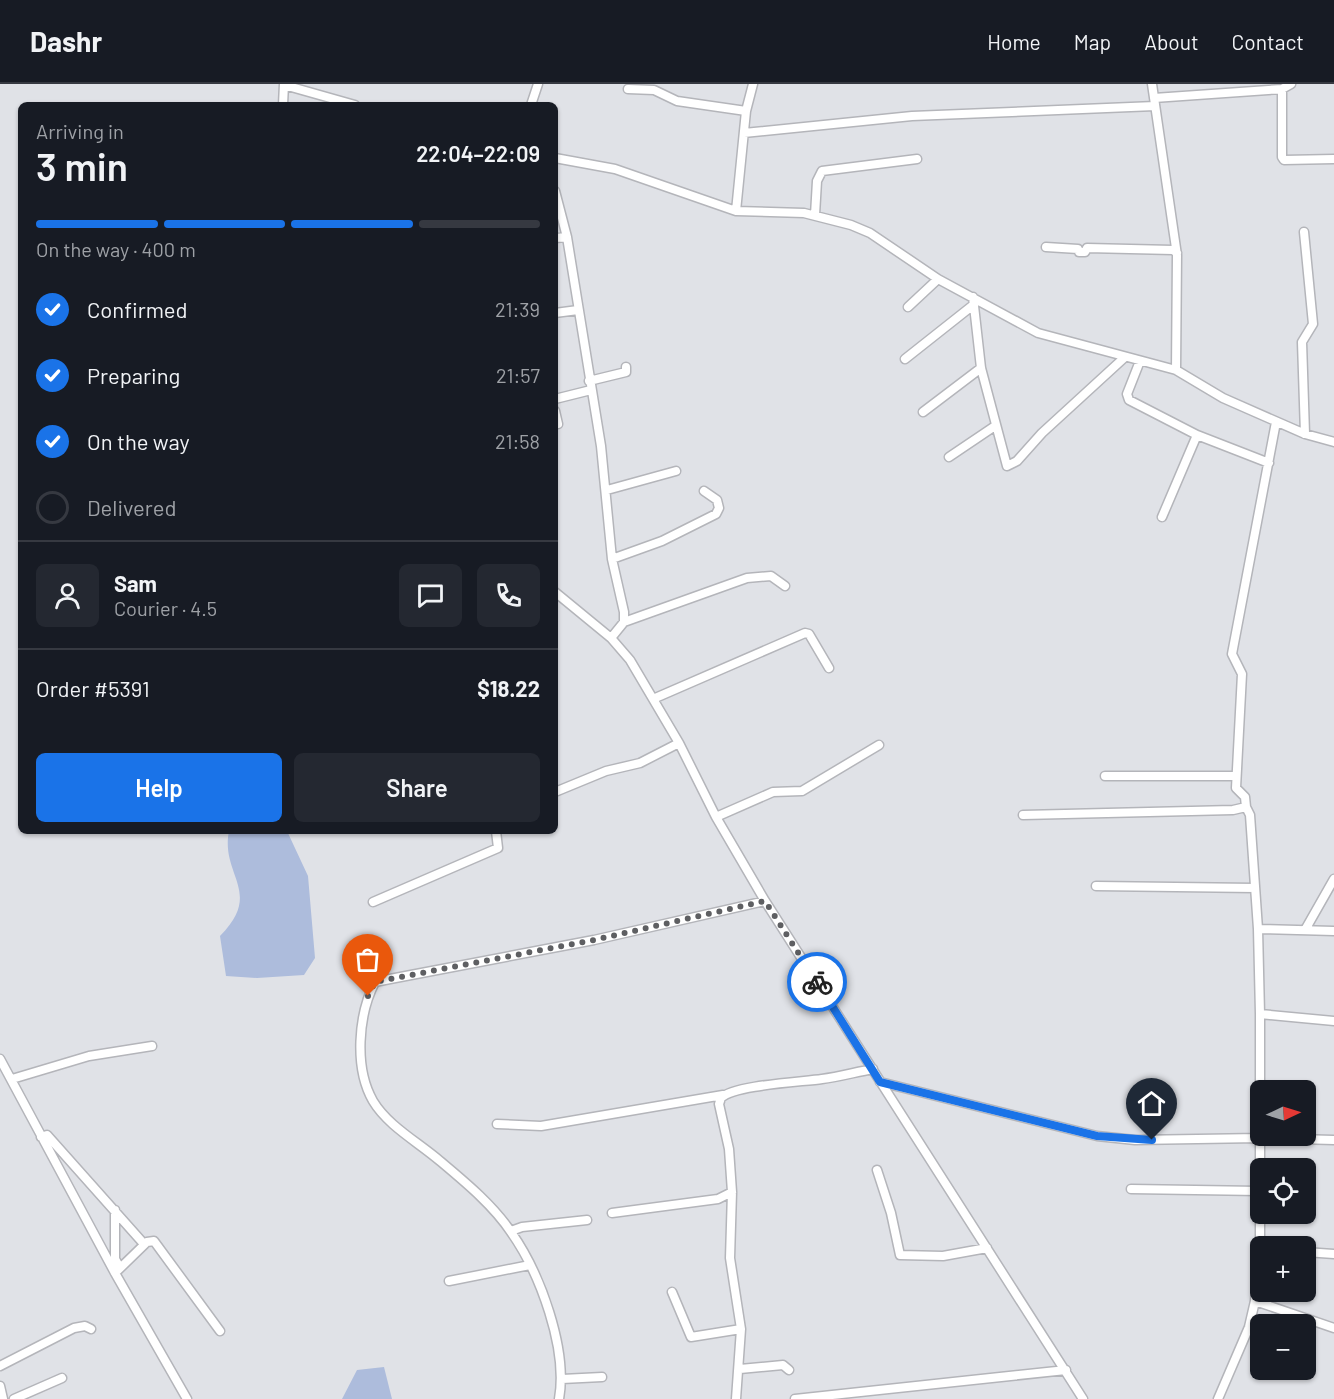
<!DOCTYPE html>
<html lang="en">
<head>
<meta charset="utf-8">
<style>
  body { margin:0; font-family:Barlow,sans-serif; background:#242831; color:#f1f3f6; height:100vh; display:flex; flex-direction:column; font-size:22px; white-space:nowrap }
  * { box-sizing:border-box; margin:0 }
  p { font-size:20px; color:#9ea1a6 }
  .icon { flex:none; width:33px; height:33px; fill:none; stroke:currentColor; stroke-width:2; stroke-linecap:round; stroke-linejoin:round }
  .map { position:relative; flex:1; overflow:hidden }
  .panel { position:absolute; left:18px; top:18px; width:540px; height:732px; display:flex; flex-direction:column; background:#171b24; border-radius:9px; box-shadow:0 2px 4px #0004 }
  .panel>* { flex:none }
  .needle { width:39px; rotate:86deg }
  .controls { position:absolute; left:1250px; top:996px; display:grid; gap:12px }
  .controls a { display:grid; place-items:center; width:66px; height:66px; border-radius:9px; background:#171b24; box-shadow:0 2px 4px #0004; font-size:30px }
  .pin { position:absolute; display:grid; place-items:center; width:51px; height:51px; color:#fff; margin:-62px -26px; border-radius:50% 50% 50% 0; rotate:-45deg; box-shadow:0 0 6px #0007 }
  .pin .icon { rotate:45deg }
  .courier { position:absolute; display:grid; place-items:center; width:60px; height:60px; margin:-30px; border:4px solid #1a73e8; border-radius:50%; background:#fff; color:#222; box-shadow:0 2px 8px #0007 }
  .overview em { font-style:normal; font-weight:600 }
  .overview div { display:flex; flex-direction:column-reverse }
  .overview { display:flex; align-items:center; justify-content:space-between; height:102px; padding:0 18px }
  h1 { font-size:39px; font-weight:600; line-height:45px }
  .bar { display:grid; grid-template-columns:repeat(4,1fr); gap:9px 6px; align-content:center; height:72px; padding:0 18px }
  .bar i { height:8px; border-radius:4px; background:#363941 }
  .bar .selected { background:#1a73e8 }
  .bar p { grid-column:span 4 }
  .line { display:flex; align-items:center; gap:15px; padding:0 18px; border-top:2px solid #363941 }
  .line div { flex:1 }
  .round { display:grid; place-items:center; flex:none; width:63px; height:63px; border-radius:9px; background:#242831 }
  ol { padding:0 18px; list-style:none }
  li { display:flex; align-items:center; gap:18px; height:66px }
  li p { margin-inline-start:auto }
  li .icon { padding:6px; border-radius:50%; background:#1a73e8; color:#fff; stroke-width:4 }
  li:last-child { color:#9ea1a6 }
  li i { width:33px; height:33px; border:3px solid #363941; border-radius:50% }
  .button { display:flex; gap:12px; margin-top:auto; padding:12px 18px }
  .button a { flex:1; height:69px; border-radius:9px; background:#1a73e8; color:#fff; font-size:24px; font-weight:600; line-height:69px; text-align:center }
  .button a+a { background:#242831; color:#f1f3f6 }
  header { display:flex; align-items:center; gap:36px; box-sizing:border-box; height:84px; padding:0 30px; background:#171b24; border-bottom:2px solid #363941 }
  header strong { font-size:28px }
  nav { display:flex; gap:33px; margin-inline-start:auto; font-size:21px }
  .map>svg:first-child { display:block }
  .water { fill:#adbcdc }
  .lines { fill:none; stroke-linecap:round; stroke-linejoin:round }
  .minor-casing { stroke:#b4b5ba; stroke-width:11 }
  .minor { stroke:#fff; stroke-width:8 }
  .done { stroke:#5e5f62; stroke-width:6; stroke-dasharray:0 10.8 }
  .route { stroke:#1a73e8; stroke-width:8 }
</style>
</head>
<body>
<header>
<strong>Dashr</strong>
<nav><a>Home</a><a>Map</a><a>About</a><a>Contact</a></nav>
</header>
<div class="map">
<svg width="1334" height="1315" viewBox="0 0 1334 1315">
  <rect width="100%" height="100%" fill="#e0e2e7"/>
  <!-- water -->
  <path class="water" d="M229,747H287L308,792L315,874L304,891L257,894L226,892L220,852C264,808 220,791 229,747Z
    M384,1283L392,1315H342L357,1286Z"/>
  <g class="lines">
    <defs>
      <path id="minor" d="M1152,0L1177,171L1176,286
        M284,1L355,21
        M628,5L654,6L677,17L746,27L736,127
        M1282,5V73L1284,76L1334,75
        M1154,14L1282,5L1291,0
        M283,21L284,0
        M531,21L538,0
        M746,27L753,0
        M744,49L912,32L1155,22
        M555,74L615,85L736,127L804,129L851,141L870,149L938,195L1038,249L1176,286L1223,314L1305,350L1334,358
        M555,107L567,153L601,362L612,475L624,528V538L611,554
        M815,131L817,97L822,87L917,75
        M1304,148L1313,240L1302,258L1305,350
        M555,154L567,153
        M1046,163L1078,165L1079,168H1085L1087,164L1173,166L1177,169
        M973,213L981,284L1007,382L1017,377L1042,349L1125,273
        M908,223L938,195
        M555,229L578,226
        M905,275L972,222
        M1140,277L1127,310L1129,316L1197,351L1269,379
        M589,297L626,288V283
        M555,315L591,306
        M555,327L558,340
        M923,328L981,284
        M949,373L995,342
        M607,406L676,387
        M1162,433L1197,351
        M612,475L662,457L716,430L719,424L717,416L704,407
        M555,508L611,554L630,576L679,659L716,733L765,817L1083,1315
        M624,538L747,494L771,492L785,502
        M653,615L805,549L809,550L829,584
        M1105,692H1236
        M555,708L606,687L640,679L679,659
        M1246,723L1245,713L1236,704L1242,590L1232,570L1276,338
        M1023,731L1233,726L1246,723L1250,731L1258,845L1260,930V1165L1255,1217L1249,1243L1218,1315
        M716,733L773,708L802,707L879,661
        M1096,802L1255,804
        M373,818L498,764L496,747
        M1258,845L1334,847
        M1305,846L1334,795
        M1260,930L1334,937
        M0,975L115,1189L187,1315
        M12,995L89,972L152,962
        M880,998L1097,1052L1135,1056L1259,1054L1334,1056
        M497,1040L541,1042L723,1011
        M41,1053L47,1051L144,1160
        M877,1086L891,1129L900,1171L943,1172L987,1164
        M1131,1105L1259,1107
        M115,1126V1175L120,1184
        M612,1129L718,1115L732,1108
        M511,1147L522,1143L587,1136
        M1305,1168L1334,1170
        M115,1189L147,1158L154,1157L220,1247
        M449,1197L530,1181
        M672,1208L691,1253L741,1245
        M1255,1217L1334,1244
        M0,1282L74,1244L85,1242L91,1245
        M740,1285L783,1281L789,1286
        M562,1295L602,1293
        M0,1302L3,1315
        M14,1315L62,1294
        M559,1315C568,1265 540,1189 511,1148C493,1121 465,1098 440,1077C418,1058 388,1042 373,1017C354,984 358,931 375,898L390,895L594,856L765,817
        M736,1315L741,1245L730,1174L732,1108L729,1065L719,1020L721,1014C734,1001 801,998 822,995C839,993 856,988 873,985
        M795,1315L1066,1286"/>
    </defs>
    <!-- minor casing -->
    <use href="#minor" class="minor-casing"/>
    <!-- minor -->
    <use href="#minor" class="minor"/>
  </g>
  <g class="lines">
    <!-- done -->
    <path class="done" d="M368,912L375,898L390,895L594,856L765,817L817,898"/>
    <!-- route -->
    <path class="route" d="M817,898L880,998L1097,1052L1152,1056"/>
  </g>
</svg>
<div class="controls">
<a><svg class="needle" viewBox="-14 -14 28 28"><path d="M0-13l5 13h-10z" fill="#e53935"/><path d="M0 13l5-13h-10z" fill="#9ea1a6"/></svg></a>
<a><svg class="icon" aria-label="locate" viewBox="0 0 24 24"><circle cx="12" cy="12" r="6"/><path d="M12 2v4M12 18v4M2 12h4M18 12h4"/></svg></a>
<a>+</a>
<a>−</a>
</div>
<div class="pin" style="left:368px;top:912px;background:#ea580c"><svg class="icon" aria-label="bag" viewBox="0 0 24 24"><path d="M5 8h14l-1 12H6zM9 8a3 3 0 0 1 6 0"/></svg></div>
<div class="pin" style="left:1152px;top:1056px;background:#1f2937"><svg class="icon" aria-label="home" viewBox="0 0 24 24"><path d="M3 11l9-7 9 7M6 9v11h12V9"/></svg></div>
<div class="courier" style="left:817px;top:898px"><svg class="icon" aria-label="bike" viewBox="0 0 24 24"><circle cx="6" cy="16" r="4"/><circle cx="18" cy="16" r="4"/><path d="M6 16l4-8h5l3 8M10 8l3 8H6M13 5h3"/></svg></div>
<section class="panel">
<div class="overview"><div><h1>3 min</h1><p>Arriving in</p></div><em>22:04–22:09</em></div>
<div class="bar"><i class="selected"></i><i class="selected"></i><i class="selected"></i><i></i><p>On the way · 400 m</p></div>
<ol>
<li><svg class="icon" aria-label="check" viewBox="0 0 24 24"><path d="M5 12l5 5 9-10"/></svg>Confirmed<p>21:39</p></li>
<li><svg class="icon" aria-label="check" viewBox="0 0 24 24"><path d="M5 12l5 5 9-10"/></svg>Preparing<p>21:57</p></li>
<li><svg class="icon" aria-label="check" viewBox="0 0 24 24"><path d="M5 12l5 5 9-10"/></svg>On the way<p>21:58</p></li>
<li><i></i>Delivered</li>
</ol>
<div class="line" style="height:108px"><a class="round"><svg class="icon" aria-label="person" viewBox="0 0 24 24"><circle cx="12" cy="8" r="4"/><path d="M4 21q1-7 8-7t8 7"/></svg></a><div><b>Sam</b><p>Courier · 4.5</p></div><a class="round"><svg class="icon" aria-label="chat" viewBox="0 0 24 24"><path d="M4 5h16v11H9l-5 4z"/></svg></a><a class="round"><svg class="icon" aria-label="phone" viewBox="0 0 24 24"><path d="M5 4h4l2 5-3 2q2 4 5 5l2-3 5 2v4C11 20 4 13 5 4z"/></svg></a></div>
<div class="line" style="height:78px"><div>Order #5391</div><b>$18.22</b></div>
<div class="button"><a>Help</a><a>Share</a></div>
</section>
</div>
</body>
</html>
